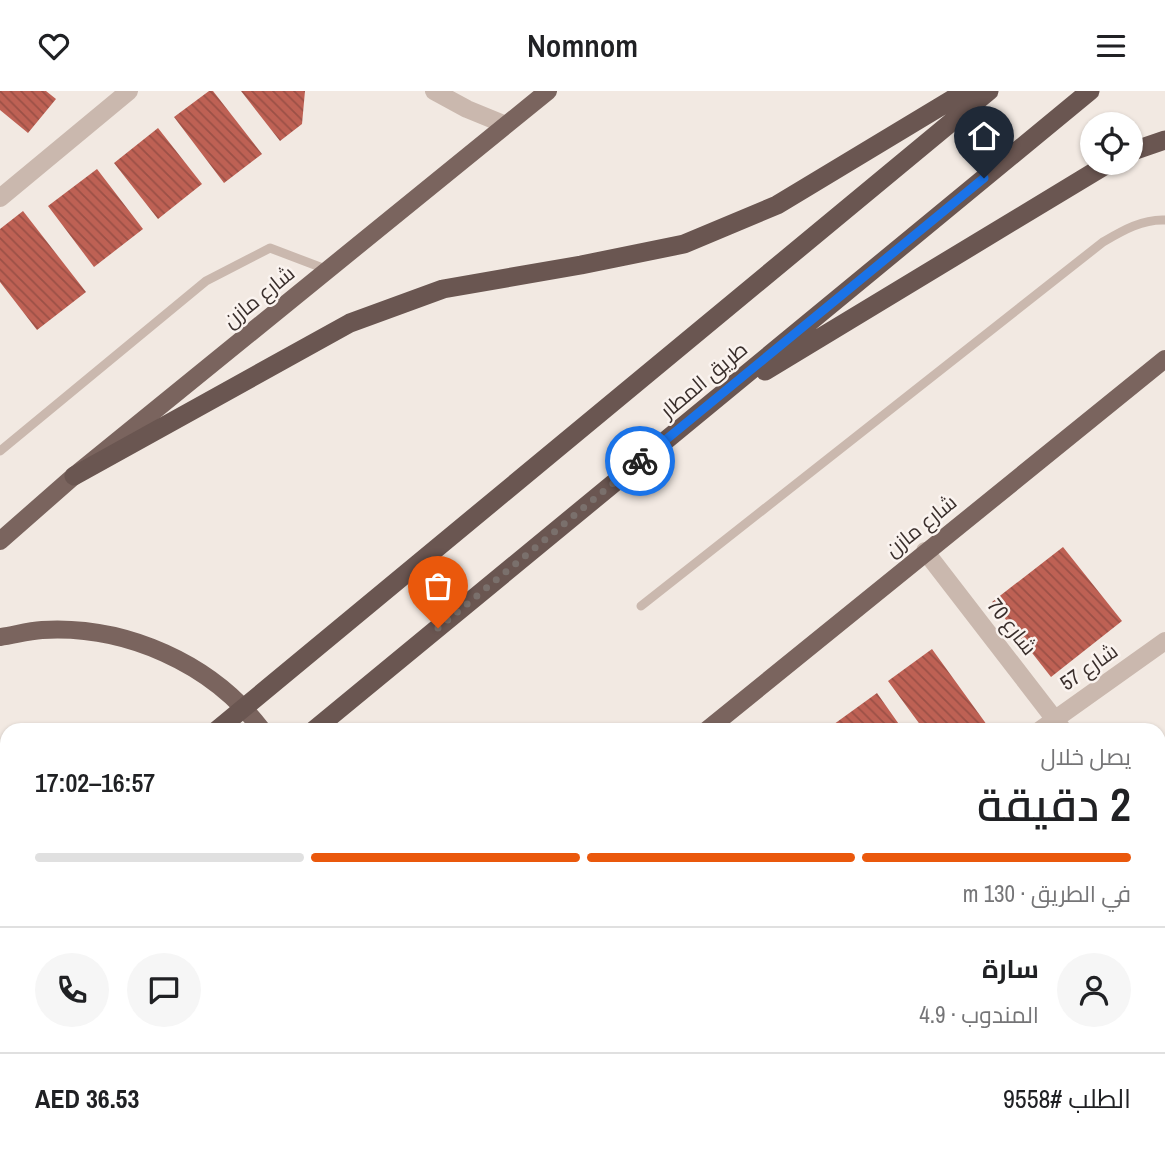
<!DOCTYPE html>
<html lang="ar">
<head>
<meta charset="utf-8">
<style>
  body { margin:0; font-family:"Archivo Narrow",Cairo,sans-serif; background:#f6f6f6; color:#202124; direction:rtl; height:100vh; display:flex; flex-direction:column; font-size:26px; white-space:nowrap }
  * { box-sizing:border-box; margin:0 }
  p { font-size:23px; color:#757577 }
  .icon { flex:none; width:38px; height:38px; fill:none; stroke:currentColor; stroke-width:2; stroke-linecap:round; stroke-linejoin:round }
  .map { position:relative; flex:1; overflow:hidden; direction:ltr }
  .sheet { position:absolute; left:0px; top:632px; width:1166px; height:436px; display:flex; flex-direction:column; background:#fff; border-radius:21px 21px 0 0; box-shadow:0 2px 5px #0004; direction:rtl }
  .sheet>* { flex:none }
  .controls { position:absolute; left:1080px; top:21px; display:grid; gap:14px }
  .controls a { display:grid; place-items:center; width:63px; height:63px; border-radius:50%; background:#fff; box-shadow:0 2px 5px #0004; font-size:35px }
  .pin { position:absolute; display:grid; place-items:center; width:60px; height:60px; color:#fff; margin:-72px -30px; border-radius:50% 50% 50% 0; rotate:-45deg; box-shadow:0 0 7px #0007 }
  .pin .icon { rotate:45deg }
  .courier { position:absolute; display:grid; place-items:center; width:70px; height:70px; margin:-35px; border:5px solid #1a73e8; border-radius:50%; background:#fff; color:#222; box-shadow:0 2px 9px #0007 }
  .head em { font-style:normal; font-weight:600 }
  .head div { display:flex; flex-direction:column-reverse }
  .head { display:flex; align-items:center; justify-content:space-between; height:119px; padding:0 35px }
  h1 { font-size:46px; font-weight:600; line-height:52px }
  .bar { display:grid; grid-template-columns:repeat(4,1fr); gap:10px 7px; align-content:center; height:84px; padding:0 35px }
  .bar i { height:9px; border-radius:5px; background:#e0e0e0 }
  .bar .on { background:#ea580c }
  .bar p { grid-column:span 4 }
  .line { display:flex; align-items:center; gap:18px; padding:0 35px; border-top:2px solid #e0e0e0 }
  .line div { flex:1 }
  .round { display:grid; place-items:center; flex:none; width:74px; height:74px; border-radius:37px; background:#f6f6f6 }
  header { display:flex; justify-content:space-between; align-items:center; height:91px; padding:0 35px; background:#fff; font-size:32px; font-weight:600 }
  .map>svg:first-child { display:block }
  .building { fill:url(#building-back-hatch) }
  .lines { fill:none; stroke-linecap:round; stroke-linejoin:round }
  .service { stroke:#cab8ae; stroke-width:9 }
  .minor { stroke:#cab8ae; stroke-width:18 }
  .primary { stroke:#7a645e; stroke-width:18 }
  .trunk { stroke:#6a5651; stroke-width:19 }
  .done { stroke:#7a706c; stroke-width:7; stroke-dasharray:0 12.6 }
  .route { stroke:#1a73e8; stroke-width:9 }
  .labels { text-anchor:middle; stroke-width:5; stroke-linejoin:round; paint-order:stroke }
  .street-label { font-size:21px; fill:#3a2f2c; stroke:#faf3ef }
</style>
</head>
<body>
<header><svg class="icon" aria-label="menu" viewBox="0 0 24 24"><path d="M4 6h16M4 12h16M4 18h16"/></svg>Nomnom<svg class="icon" aria-label="heart" viewBox="0 0 24 24"><path d="M12 20l-8-8c-3-5 5-10 8-4 3-6 11-1 8 4z"/></svg></header>
<div class="map">
<svg width="1165" height="1067" viewBox="0 0 1165 1067">
  <defs>
    <pattern id="building-back-hatch" width="6" height="6" patternUnits="userSpaceOnUse" patternTransform="scale(1.75)"><rect width="6" height="6" fill="#be6154"/><path d="M-1 5l2 2M0 0l6 6M5-1l2 2" fill="none" stroke="#9b5046"/></pattern>
  </defs>
  <rect width="100%" height="100%" fill="#f2e9e2"/>
  <!-- building -->
  <path class="building" d="M0,0H46L56,8L28,42L0,19Z
    M209,0H213L262,63L224,92L174,26Z
    M241,0H305L302,33L280,50Z
    M158,37L202,93L158,128L114,72Z
    M97,78L143,138L94,176L48,115Z
    M23,120L86,201L37,239L0,191V138Z
    M1063,456L1122,530L1051,586L992,511Z
    M932,558L987,634L980,639H924L888,590Z
    M877,602L903,639H832L830,636Z
    M1165,873V957L1158,949V878Z
    M325,1060H368L359,1067H330Z
    M524,1060H606L597,1067H528Z
    M635,1060H710L714,1067H639Z
    M888,1060H959L964,1067H878Z
    M1102,1060H1149L1154,1067H1094Z"/>
  <g class="lines">
    <!-- service -->
    <path class="service" d="M0,360L206,190L270,157L328,179
      M641,515L1103,151C1122,140 1142,128 1165,129
      M831,1060L836,1067
      M768,1067L776,1060"/>
    <!-- minor -->
    <path class="minor" d="M434,0L467,18L506,34
      M0,107L129,0
      M925,460L1063,639
      M1040,639L1165,550
      M1158,765L1165,774
      M1158,973L1165,968
      M485,1060L490,1067
      M445,1067L453,1060
      M1033,1067L1041,1060"/>
    <!-- primary -->
    <path class="primary" d="M0,450L74,385L548,0
      M0,546C14,544 28,540 42,539C125,534 212,572 262,639
      M707,639L1165,268
      M113,1067L121,1060
      M185,1067L193,1060"/>
    <!-- trunk -->
    <path class="trunk" d="M1130,61L1165,49
      M765,280L1109,72
      M74,385L350,232L443,198L581,174L684,153L777,114L966,0
      M217,639L989,0
      M314,639L1090,0
      M0,819L7,813
      M0,897L7,891"/>
  </g>
  <g class="lines">
    <!-- done -->
    <path class="done" d="M438,537L640,370"/>
    <!-- route -->
    <path class="route" d="M640,370L984,87"/>
  </g>
  <g class="labels">
    <!-- street labels -->
    <g class="street-label">
      <text transform="translate(259 206) rotate(-39)" y="7">شارع مازن</text>
      <text transform="translate(704 289) rotate(-40)" y="7">طريق المطار</text>
      <text transform="translate(921 435) rotate(-39)" y="7">شارع مازن</text>
      <text transform="translate(1012 536) rotate(52)" y="7">شارع 70</text>
      <text transform="translate(1089 576) rotate(-35)" y="7">شارع 57</text>
    </g>
  </g>
</svg>
<div class="controls">
<a><svg class="icon" aria-label="locate" viewBox="0 0 24 24"><circle cx="12" cy="12" r="6"/><path d="M12 2v4M12 18v4M2 12h4M18 12h4"/></svg></a>
</div>
<div class="pin" style="left:438px;top:537px;background:#ea580c"><svg class="icon" aria-label="bag" viewBox="0 0 24 24"><path d="M5 8h14l-1 12H6zM9 8a3 3 0 0 1 6 0"/></svg></div>
<div class="pin" style="left:984px;top:87px;background:#1f2937"><svg class="icon" aria-label="home" viewBox="0 0 24 24"><path d="M3 11l9-7 9 7M6 9v11h12V9"/></svg></div>
<div class="courier" style="left:640px;top:370px"><svg class="icon" aria-label="bike" viewBox="0 0 24 24"><circle cx="6" cy="16" r="4"/><circle cx="18" cy="16" r="4"/><path d="M6 16l4-8h5l3 8M10 8l3 8H6M13 5h3"/></svg></div>
<section class="sheet">
<div class="head"><div><h1>2 دقيقة</h1><p>يصل خلال</p></div><em>16:57–17:02</em></div>
<div class="bar"><i class="on"></i><i class="on"></i><i class="on"></i><i></i><p>في الطريق · 130 m</p></div>
<div class="line" style="height:126px"><a class="round"><svg class="icon" aria-label="person" viewBox="0 0 24 24"><circle cx="12" cy="8" r="4"/><path d="M4 21q1-7 8-7t8 7"/></svg></a><div><b>سارة</b><p>المندوب · 4.9</p></div><a class="round"><svg class="icon" aria-label="chat" viewBox="0 0 24 24"><path d="M4 5h16v11H9l-5 4z"/></svg></a><a class="round"><svg class="icon" aria-label="phone" viewBox="0 0 24 24"><path d="M5 4h4l2 5-3 2q2 4 5 5l2-3 5 2v4C11 20 4 13 5 4z"/></svg></a></div>
<div class="line" style="height:91px"><div>الطلب #9558</div><b>AED 36.53</b></div>
</section>
</div>
</body>
</html>
